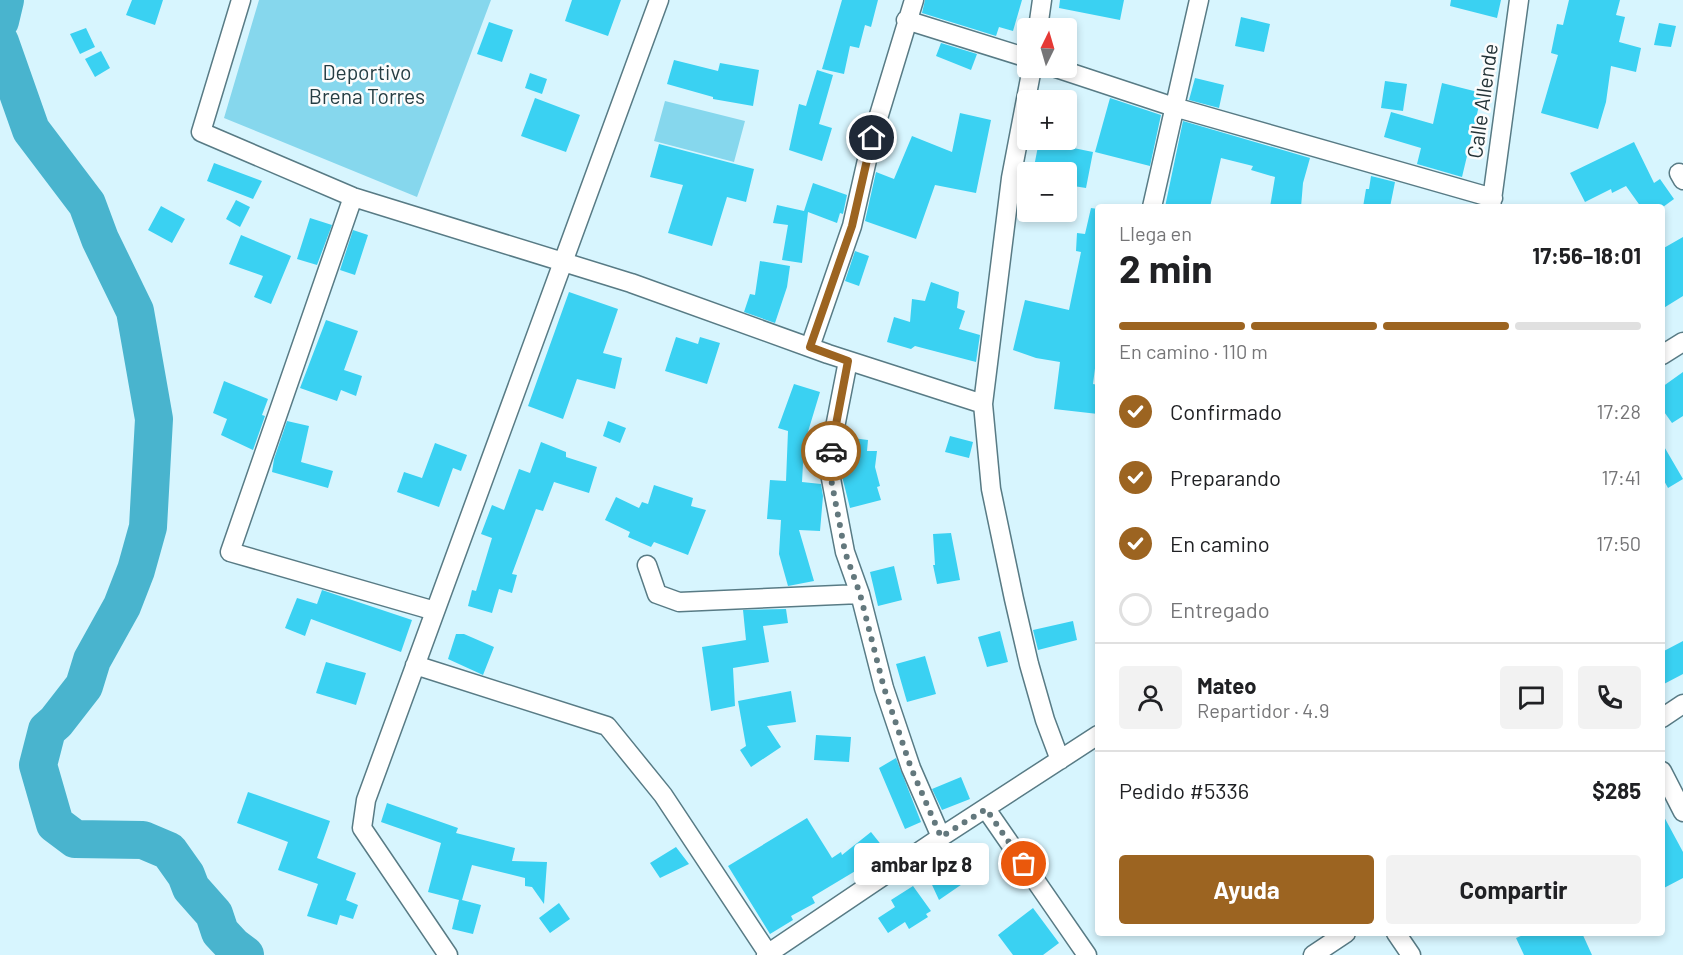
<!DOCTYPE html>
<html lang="es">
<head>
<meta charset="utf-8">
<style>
  body { margin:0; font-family:Barlow,sans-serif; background:#f2f2f2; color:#202124; height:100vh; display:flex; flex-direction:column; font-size:22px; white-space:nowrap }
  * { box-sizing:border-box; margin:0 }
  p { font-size:20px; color:#757577 }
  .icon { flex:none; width:33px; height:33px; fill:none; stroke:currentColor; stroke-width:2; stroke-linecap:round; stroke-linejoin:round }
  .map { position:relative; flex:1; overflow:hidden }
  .details { position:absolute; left:1095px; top:204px; width:570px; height:732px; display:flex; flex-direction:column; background:#fff; border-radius:6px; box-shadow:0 3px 9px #0003 }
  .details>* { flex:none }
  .needle { width:39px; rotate:5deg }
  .buttons { position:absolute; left:1017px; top:18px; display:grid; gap:12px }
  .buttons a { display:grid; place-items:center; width:60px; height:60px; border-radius:6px; background:#fff; box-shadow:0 3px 9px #0003; font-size:30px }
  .pin { position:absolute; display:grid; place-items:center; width:51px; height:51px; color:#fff; margin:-26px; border:3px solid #fff; border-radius:50%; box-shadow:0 2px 6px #0007 }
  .courier { position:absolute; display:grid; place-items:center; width:60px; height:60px; margin:-30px; border:4px solid #9c6421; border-radius:50%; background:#fff; color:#222; box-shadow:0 2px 8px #0007 }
  .bubble { position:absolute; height:42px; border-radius:6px; background:#fff; box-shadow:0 3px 9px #0003; font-size:20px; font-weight:700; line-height:42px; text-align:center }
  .head em { font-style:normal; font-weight:700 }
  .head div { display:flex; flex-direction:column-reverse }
  .head { display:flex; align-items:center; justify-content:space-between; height:102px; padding:0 24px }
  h1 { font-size:39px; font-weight:700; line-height:45px }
  .bar { display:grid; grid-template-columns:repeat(4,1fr); gap:9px 6px; align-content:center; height:72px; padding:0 24px }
  .bar i { height:8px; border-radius:4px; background:#e0e0e0 }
  .bar .current { background:#9c6421 }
  .bar p { grid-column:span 4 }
  .line { display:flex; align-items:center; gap:15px; padding:0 24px; border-top:2px solid #e0e0e0 }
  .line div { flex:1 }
  .round { display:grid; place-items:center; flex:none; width:63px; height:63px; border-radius:6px; background:#f2f2f2 }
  ol { padding:0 24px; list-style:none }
  li { display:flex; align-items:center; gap:18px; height:66px }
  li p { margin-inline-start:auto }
  li .icon { padding:6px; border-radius:50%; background:#9c6421; color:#fff; stroke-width:4 }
  li:last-child { color:#757577 }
  li i { width:33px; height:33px; border:3px solid #e0e0e0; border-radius:50% }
  .button { display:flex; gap:12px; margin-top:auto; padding:12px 24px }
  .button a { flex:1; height:69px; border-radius:6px; background:#9c6421; color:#fff; font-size:24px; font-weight:700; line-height:69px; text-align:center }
  .button a+a { background:#f2f2f2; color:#202124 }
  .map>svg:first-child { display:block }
  .green { fill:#86d7ed }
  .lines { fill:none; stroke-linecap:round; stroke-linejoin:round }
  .river { stroke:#49b4ce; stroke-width:38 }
  .building { fill:#3ad1f2 }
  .minor-casing { stroke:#587b85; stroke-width:21 }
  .minor { stroke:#fff; stroke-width:18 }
  .done { stroke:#63787d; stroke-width:6; stroke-dasharray:0 10.8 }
  .route { stroke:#9c6421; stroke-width:8 }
  .labels { text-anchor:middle; stroke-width:5; stroke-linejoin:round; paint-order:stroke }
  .park-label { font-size:21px; fill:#253d43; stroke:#fcfcfc }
  .street-label { font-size:21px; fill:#253438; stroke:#fcfcfc }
</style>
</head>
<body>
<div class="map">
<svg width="1683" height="955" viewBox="0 0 1683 955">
  <rect width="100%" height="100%" fill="#d7f5fe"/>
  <!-- green -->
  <path class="green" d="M259,0H491L417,197L224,118Z
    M665,101L745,121L734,162L654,141Z"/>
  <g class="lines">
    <!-- river -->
    <path class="river" d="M0,21L5,0
      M0,42L31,130L87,204L100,239L135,311L154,419L148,527L136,570L122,606L92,660L84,686L56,722L47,730L38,765L55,824L75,839L143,840L169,851L186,875L191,888L214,914L220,932L233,946L245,955"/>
  </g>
  <!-- building -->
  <path class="building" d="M132,0H163L155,25L126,15Z
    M572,0H621L608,36L565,21Z
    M842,0H878L871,27L865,25L859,48L850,46L844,74L822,69Z
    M925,0H1022L1013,31L999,27L996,36L922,13Z
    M1060,0H1124L1120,20L1059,8Z
    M1451,0H1501L1497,18L1450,6Z
    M1569,0H1620L1616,15L1625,17L1619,42L1641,48L1636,72L1611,66L1606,102L1598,129L1541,113L1558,55L1551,53L1557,24L1563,25Z
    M1241,17L1270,24L1264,52L1235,46Z
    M489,22L513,30L502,62L477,54Z
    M1659,23L1676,26L1671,47L1654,45Z
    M86,28L95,47L80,54L70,34Z
    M941,43L977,54L971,70L936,56Z
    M101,51L110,68L95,77L85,59Z
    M674,60L718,71L720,63L759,70L753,106L713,99V97L667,84Z
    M817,70L833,75L819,124L832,128L822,161L789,150L799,104L806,106Z
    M530,73L547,79L542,94L525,88Z
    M1195,78L1224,85L1219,108L1189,100Z
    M1385,81L1407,84L1403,111L1381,108Z
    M1442,83L1482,93L1462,177L1417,164L1421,148L1384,137L1391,112L1433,124Z
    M535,98L580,115L566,152L521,136Z
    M1110,98L1161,115L1150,166L1095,152Z
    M960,113L991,120L976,193L935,185L916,239L865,221L876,172L894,179L912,136L952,152Z
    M1183,121L1310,158L1303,183L1301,207H1270L1275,177L1251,170L1253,166L1221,158L1210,207H1165Z
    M1039,141L1093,152L1086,188L1067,185L1069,172H1033Z
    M1634,142L1654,183L1660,179L1674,199L1663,207H1641L1626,186L1612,193L1611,189L1585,202L1570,173Z
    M659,144L754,169L746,202L727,197L712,246L668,233L683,185L650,177Z
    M214,163L262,181L253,199L207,181Z
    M1371,176L1395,182L1390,207H1363L1366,189H1369Z
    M813,183L847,195L843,214L840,213L837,223L808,212L802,263L782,260L788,225L773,223L777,205L804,211Z
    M236,200L250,207L240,227L226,219Z
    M161,206L185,219L172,243L148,230Z
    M1091,208L1098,209V345L1093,384L1098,385V414L1054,409L1060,362L1036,358L1013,350L1025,300L1069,310L1081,252L1076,251L1077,233L1085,234Z
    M310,218L332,225L317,265L297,259Z
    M353,230L368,235L355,275L340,270Z
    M241,235L291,256L271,304L254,297L263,276L229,264Z
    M1683,237V296L1662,309V249Z
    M855,251L869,256L859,286L845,281Z
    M760,261L790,266L787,287L775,323L744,312L750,294L755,295Z
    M931,282L959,292L957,308L965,311L959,329L980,335L976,362L915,346L911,349L887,342L894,317L910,322L912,299L925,301Z
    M569,292L618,309L603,353L622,358L615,389L577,379L563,419L528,406Z
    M326,320L358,331L344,370L362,376L356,396L341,390L337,401L300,388Z
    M676,337L698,344L700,337L720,343L707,384L665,371Z
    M1683,372V416L1672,423L1662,409V387Z
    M224,381L268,399L262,415L265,416L253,450L221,435L227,419L213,413Z
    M794,384L820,392L804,445L802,482L821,484L823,496L820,531L799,530L814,581L788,586L779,554L781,520L767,519L770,480L786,481L788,431L778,428Z
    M287,421L309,426L301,462L333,471L328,488L272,472L274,459Z
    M608,421L626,428L620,443L603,436Z
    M950,436L973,442L969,458L945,452Z
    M852,438L868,440L867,451H877L875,467L880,486L877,487L881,500L850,508L842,476H848Z
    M541,442L566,452V457L597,467L589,493L554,482L543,511L536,509L512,574L517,575L512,593L499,589L492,613L468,606L472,590L476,591L492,538L481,534L492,505L504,510L519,469L530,473Z
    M435,443L467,455L461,471L453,468L439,507L397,492L404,472L422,478Z
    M1662,443L1683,479L1668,488L1662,477Z
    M654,485L693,498L691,506L706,510L688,555L654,542L651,547L628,537L630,532L605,520L616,497L639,508L642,502L648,504Z
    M951,533L960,580L937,584L933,565H935L933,534Z
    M894,566L902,600L878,606L870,572Z
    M322,590L412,620L401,652L311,619L305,636L285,628L297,598L317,604Z
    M786,609L788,623L763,626L769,662L733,668L735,706L711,711L702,647L746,640L743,610Z
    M1073,621L1077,640L1038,650L1033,630Z
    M1000,631L1008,662L987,667L978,637Z
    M456,634H464L494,647L483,675L448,659Z
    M1683,641V674L1662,685V652Z
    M925,656L936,694L907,702L896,664Z
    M326,662L366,673L356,705L316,693Z
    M791,691L796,722L767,726L781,747L751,767L740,750L746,746L738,701Z
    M816,735L851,737L849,762L814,760Z
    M896,758L921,822L905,829L879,768Z
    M961,777L970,799L942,810L932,789Z
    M248,792L330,821L317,858L356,873L346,900L358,905L353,919L340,915L337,925L307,916L318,884L278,870L288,842L237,823Z
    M387,803L458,828L456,833L515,848L512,861L547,862L544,904L532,887L525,886V878L472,865L462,900L481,905L473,934L452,929L459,900L428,892L441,843L381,822Z
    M1662,813L1683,852V878L1662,889Z
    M807,818L832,858L841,852L842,855L871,832L887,852L812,897L815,903L791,916L793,920L770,934L728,866Z
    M972,846L987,867L939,900L927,874Z
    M676,847L689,864L660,878L650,863Z
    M913,886L931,911L926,914L928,917L909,929L905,922L888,933L878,918L895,907L891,900Z
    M559,903L570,919L550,933L539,918Z
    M1033,908L1059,943L1043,955H1013L998,935Z
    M1528,933H1582L1592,955H1524L1516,938Z"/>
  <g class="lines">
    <defs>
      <path id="minor" d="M241,0L201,132L353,197L631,283L828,354L983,404
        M906,20L1028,58
        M1038,28L1042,0
        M1032,68L1011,178L983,404L991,489L1014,599L1029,664L1045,720L1060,760
        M1056,68L1174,107L1493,198
        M1679,173L1683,180
        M353,197L230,552L435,611
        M1152,207L1199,0
        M1491,207L1519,0
        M810,347L852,226L872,138L914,0
        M1662,355L1683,342
        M848,361L828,463L845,552L860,594L884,688L911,768L941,837
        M647,565L657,594L679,602L860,594
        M415,665L607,726L663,795L769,955
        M1662,718L1683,704
        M1662,771L1683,812
        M986,809L1087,955
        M1396,933L1411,955
        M448,955L362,828L366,800L659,0
        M766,955L941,837L1098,735
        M1313,955L1346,933"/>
    </defs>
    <!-- minor casing -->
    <use href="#minor" class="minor-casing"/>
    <!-- minor -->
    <use href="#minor" class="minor"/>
  </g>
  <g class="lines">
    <!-- done -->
    <path class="done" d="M831,451L828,463L845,552L860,594L884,688L911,768L941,837L986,809L1024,864"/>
    <!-- route -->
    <path class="route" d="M831,451L848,361L810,347L852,226L872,138"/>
  </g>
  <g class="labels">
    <!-- park labels -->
    <g class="park-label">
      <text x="367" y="80">Deportivo<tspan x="367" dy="24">Brena Torres</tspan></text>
    </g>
    <!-- street labels -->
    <g class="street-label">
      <text transform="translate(1483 101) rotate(-82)" y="7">Calle Allende</text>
    </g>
  </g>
</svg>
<div class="buttons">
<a><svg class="needle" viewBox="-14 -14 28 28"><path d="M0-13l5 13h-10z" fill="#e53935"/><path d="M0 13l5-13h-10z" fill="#757577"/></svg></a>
<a>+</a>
<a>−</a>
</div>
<div class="pin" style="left:1024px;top:864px;background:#ea580c"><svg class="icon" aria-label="bag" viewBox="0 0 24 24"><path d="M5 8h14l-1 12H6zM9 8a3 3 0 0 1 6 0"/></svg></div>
<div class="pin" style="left:872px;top:138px;background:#1f2937"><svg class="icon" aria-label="home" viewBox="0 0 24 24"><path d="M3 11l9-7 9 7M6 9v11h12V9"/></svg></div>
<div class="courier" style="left:831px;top:451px"><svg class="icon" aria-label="car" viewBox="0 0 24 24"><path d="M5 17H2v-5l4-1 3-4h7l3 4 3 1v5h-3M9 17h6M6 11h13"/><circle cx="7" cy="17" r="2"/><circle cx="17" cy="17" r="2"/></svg></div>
<div class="bubble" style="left:854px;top:843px;width:135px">ambar lpz 8</div>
<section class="details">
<div class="head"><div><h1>2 min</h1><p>Llega en</p></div><em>17:56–18:01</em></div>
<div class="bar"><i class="current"></i><i class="current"></i><i class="current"></i><i></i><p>En camino · 110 m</p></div>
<ol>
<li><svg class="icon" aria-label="check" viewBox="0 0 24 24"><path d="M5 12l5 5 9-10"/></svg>Confirmado<p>17:28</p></li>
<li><svg class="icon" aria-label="check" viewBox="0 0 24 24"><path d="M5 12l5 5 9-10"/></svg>Preparando<p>17:41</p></li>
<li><svg class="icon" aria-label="check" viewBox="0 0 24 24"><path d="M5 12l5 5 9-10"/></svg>En camino<p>17:50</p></li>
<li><i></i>Entregado</li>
</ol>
<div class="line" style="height:108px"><a class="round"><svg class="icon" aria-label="person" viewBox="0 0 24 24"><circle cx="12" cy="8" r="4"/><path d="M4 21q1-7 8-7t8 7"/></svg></a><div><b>Mateo</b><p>Repartidor · 4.9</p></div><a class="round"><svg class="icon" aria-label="chat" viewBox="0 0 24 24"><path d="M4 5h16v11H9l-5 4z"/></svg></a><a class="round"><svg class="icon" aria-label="phone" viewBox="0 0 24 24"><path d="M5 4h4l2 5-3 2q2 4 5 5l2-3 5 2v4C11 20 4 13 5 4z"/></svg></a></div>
<div class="line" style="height:78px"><div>Pedido #5336</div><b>$285</b></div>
<div class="button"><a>Ayuda</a><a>Compartir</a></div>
</section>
</div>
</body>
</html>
